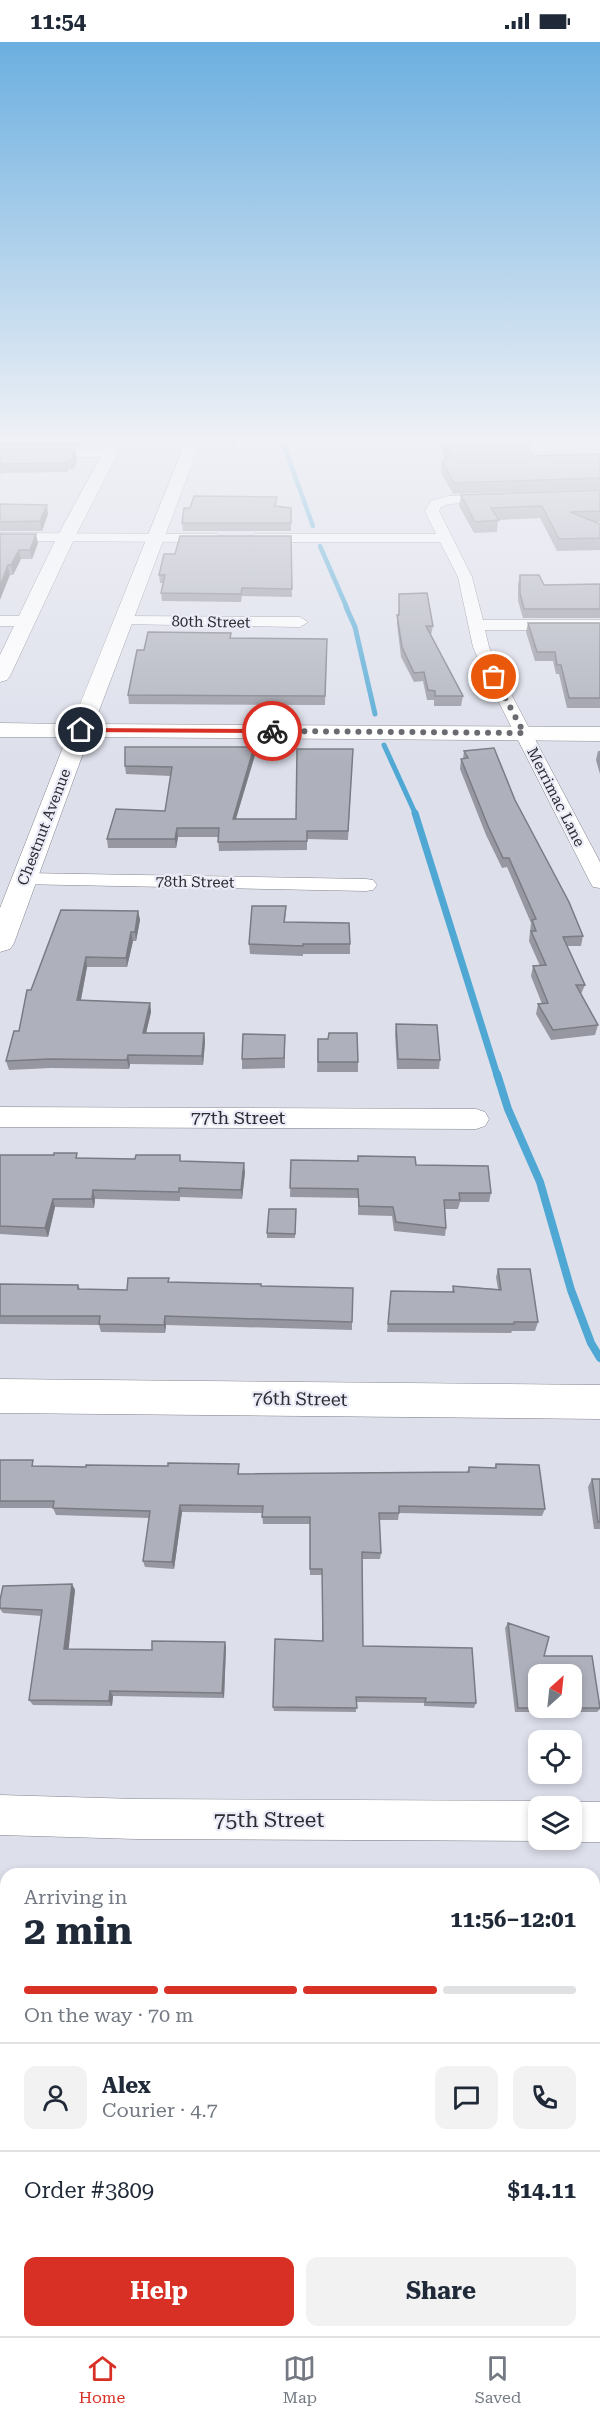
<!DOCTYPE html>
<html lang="en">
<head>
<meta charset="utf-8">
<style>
  body { margin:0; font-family:"Roboto Serif",serif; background:#f2f2f3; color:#1f2937; height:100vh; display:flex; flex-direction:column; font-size:22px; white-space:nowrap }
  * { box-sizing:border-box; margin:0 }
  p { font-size:20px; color:#747a83 }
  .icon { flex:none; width:33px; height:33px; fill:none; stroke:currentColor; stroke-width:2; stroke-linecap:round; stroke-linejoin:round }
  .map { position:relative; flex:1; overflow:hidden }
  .panel { position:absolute; left:0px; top:1826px; width:600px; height:470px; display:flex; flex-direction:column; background:#fff; border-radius:18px 18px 0 0; box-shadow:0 3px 9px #0003 }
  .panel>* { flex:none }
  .needle { width:39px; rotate:27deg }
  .controls { position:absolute; left:528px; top:1622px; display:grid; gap:12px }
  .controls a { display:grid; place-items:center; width:54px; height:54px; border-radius:12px; background:#fff; box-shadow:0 3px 9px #0003; font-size:30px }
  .pin { position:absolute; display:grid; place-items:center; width:51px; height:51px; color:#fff; margin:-26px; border:3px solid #fff; border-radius:50%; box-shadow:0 2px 6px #0007 }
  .courier { position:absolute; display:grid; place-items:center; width:60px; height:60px; margin:-30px; border:4px solid #d93025; border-radius:50%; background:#fff; color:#222; box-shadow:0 2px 8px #0007 }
  .headline em { font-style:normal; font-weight:700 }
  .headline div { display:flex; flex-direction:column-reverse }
  .headline { display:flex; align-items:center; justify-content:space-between; height:102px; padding:0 24px }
  h1 { font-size:39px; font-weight:700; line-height:45px }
  .bar { display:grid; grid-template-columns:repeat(4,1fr); gap:9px 6px; align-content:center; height:72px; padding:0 24px }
  .bar i { height:8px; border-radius:4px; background:#e0e1e3 }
  .bar .active { background:#d93025 }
  .bar p { grid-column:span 4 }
  .line { display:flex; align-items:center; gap:15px; padding:0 24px; border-top:2px solid #e0e1e3 }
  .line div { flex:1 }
  .round { display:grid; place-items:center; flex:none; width:63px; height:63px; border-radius:12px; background:#f2f2f3 }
  .cta { display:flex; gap:12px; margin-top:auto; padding:12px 24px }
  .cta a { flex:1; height:69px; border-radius:12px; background:#d93025; color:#fff; font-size:24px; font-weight:700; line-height:69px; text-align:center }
  .cta a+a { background:#f2f2f3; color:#1f2937 }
  .status { display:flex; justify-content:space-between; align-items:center; height:42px; padding:0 30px; background:#fff; direction:ltr }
  .status svg { height:16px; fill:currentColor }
  .menu { display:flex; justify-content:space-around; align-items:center; height:84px; border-top:2px solid #e0e1e3; background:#fff; font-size:16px; color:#747a83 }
  .menu a { display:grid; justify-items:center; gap:3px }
  .menu .active { color:#d93025 }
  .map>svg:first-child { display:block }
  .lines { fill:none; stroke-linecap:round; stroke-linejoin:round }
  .stream-far3 { stroke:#4fa8d4; stroke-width:4.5 }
  .stream-far2 { stroke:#4fa8d4; stroke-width:5 }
  .stream-far1 { stroke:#4fa8d4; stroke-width:7 }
  .stream { stroke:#4fa8d4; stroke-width:8 }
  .lane-casing { stroke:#82838d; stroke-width:1 }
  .street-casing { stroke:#82838d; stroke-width:1 }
  .secondary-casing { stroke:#82838d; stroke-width:1 }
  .lane { fill:#fff; fill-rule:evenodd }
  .street { fill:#fff; fill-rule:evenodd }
  .secondary { fill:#fff; fill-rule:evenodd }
  .wall { fill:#9697a1 }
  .shaded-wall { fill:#7a7b83 }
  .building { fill:#aeb0bb; stroke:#7a7b83; stroke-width:1.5; fill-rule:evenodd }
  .route { fill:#d93025 }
  .done { stroke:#696b71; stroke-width:6; stroke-dasharray:0 10.8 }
  .labels { text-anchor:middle; stroke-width:4.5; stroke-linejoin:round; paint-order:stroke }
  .far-street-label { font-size:15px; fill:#2b2c30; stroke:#ebecf8 }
  .street-label { font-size:18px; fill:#2b2c30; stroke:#ebecf8 }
  .near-street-label { font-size:21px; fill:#2b2c30; stroke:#ebecf8 }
</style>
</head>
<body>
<div class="status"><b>11:54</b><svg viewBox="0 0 49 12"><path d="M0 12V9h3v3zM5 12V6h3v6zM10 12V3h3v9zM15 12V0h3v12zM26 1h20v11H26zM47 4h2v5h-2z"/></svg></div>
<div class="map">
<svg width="600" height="2294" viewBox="0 0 600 2294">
  <rect width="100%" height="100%" fill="#dddfeb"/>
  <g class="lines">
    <!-- stream-far3 -->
    <path class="stream-far3" d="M283,401L313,484
      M320,504L347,566"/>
    <!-- stream-far2 -->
    <path class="stream-far2" d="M346,565L355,585L375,672
      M384,703L416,773"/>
    <!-- stream-far1 -->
    <path class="stream-far1" d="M415,771L497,1033"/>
    <!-- stream -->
    <path class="stream" d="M497,1032L508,1067L540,1140L571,1248L591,1301L600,1316"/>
    <defs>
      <path id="lane" d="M532,401H538L542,412H538Z"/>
      <path id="street" d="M0,407H112L118,411L112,415H0Z
        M497,452L502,453L504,456L502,459L449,462L441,465L439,469L472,535L483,578H600V588H485L489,605L502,635L600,820V846L593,845L590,840L486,635L473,605L458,535L440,500H255L248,496L255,492H436L425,469L431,459L448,454Z
        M0,491L217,492L224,496L217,500L0,499Z
        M0,574H27L35,579L27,584H0Z
        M122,574L300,575L308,580L300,585L116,582L114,579L116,576Z
        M24,831L366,837L373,838L377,843L373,848L366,849L17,842L14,837L17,832Z
        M0,1065L476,1067L485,1070L489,1077L485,1084L476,1087L0,1085Z
        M0,1753L136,1757L538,1759L549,1764H538V1797H542L538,1799L136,1797L0,1793Z
        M572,1760H600V1800H572L565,1797H572V1764H563Z"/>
      <path id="secondary" d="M108,401H123L75,495L10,634L7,638L0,640V613L57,495Z
        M185,401H200L94,682L600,685V699L89,695L14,901L10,907L0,910V866L67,695H0V681L72,682Z
        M0,1337L600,1343V1377L0,1371Z"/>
    </defs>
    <!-- lane casing -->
    <use href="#lane" class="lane-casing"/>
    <!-- street casing -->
    <use href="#street" class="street-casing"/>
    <!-- secondary casing -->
    <use href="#secondary" class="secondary-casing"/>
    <!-- lane -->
    <use href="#lane" class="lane"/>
    <!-- street -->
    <use href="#street" class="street"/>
    <!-- secondary -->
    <use href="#secondary" class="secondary"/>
  </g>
  <!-- wall -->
  <path class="wall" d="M0,401H81L80,405H0Z
    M439,401H528L533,414L600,412V447L453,452L441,430L442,419L445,417Z
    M0,408L77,417L74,427H68L67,430L1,431L0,434Z
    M600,448V480H596L600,482V508L557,509L540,476L498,478L497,490L474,491L459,464L461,453Z
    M0,462L48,472L42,489H0Z
    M276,465L291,466V489H183L182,481Z
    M0,492L38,501L32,517H21L13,533H10Z
    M291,494L292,555L242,554L241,560L162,559L161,551L163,541H160L159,533L175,512Z
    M520,533L544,543L600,542V576H523L518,559V542Z
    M399,552L433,584L431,593L463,654L461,664H434V658H427L423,639L414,640L401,615L397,582V573H399Z
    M528,581H600V666H567L559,632H556L553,619H535L526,590Z
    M231,591V596L327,597L325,663L129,662L128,653L144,608Z
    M254,705L255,713L236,777H296L353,707L348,798L307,797V808L219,809L218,795H178L176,806H108L107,797L165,769L171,734L126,732L125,724Z
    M464,709L515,758L583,894L581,904H567L585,943L581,952L598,983L595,993L551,998L536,972L538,962H542L531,934L533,924H540L529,899L531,881L507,825L502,826L486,793L460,727L461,717H463Z
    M598,709H600V732L596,718Z
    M286,864L285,880L350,902V912H303V914L250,912L249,902Z
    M138,869L140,878L136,899H133L127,925H87L81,958L150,961L151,970L146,991H204L205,1000L203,1023L130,1022L129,1027L51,1026L9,1028L6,1019L19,989L31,948Z
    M396,982L440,1018L439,1027H397L395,992Z
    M318,997L358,1020V1030H317Z
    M285,1003V1026L242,1027V1017Z
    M0,1113L181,1119L245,1130L242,1157L180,1155V1159L95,1157L94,1166L55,1165L48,1195L0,1192Z
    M291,1118L416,1123L491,1151L489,1160H460L458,1167H445L446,1186L445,1194L394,1189L392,1174L358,1173V1156L290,1155Z
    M296,1167L295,1196H267V1191Z
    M498,1227L538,1280L535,1289H512L511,1291L387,1290L391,1249L452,1250L453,1244L498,1247L496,1235Z
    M169,1240L261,1244L352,1280V1288L166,1283L165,1291L101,1290L99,1283L0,1282V1242L78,1243L80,1247L127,1248Z
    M0,1418L36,1424L240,1432L467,1430L469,1425L495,1426L496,1422L545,1467L542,1474L399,1471L398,1478H379L381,1511L380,1517H362L363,1604L476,1661L474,1666L424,1664V1661L356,1660V1670L274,1669L273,1665L322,1599V1533H310V1482H263L262,1471L182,1470L174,1527L145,1525L143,1519L149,1476L56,1473L53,1466H0Z
    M592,1437H600V1487H594L588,1445Z
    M72,1542L75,1548L68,1608H152L226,1605L224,1656L113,1654L112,1664L33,1663L29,1658L42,1574L3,1571L0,1567V1558Z
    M508,1581L600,1663V1667L597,1670H515L505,1586Z
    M594,2159H600V2294H541L540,2289H594Z"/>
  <!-- shaded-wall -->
  <path class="shaded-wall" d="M233,401H235L232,411V404Z
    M75,408L77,417L74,427L72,418Z
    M67,418L68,427L67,430L66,421Z
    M47,463L48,472L42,489L40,479Z
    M36,492L38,501L32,517L30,508Z
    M19,508L21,517L13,533L11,523Z
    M8,523L10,533L0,558V544Z
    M254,705L255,713L233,786V777Z
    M177,786L178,795L176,806L175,797Z
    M138,869L140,878L136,899L135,890Z
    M131,890L133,899L127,925L126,916Z
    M86,915L87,925L79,967L77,958Z
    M150,961L151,970L144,1000L143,991Z
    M204,991L205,1000L203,1023L202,1014Z
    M128,1013L130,1022L129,1027L127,1018Z
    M244,1121L245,1130L242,1157L241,1148Z
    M93,1148L95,1157L94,1166L92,1157Z
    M53,1157L55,1165L48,1195L45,1186Z
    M165,1274L166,1283L165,1291L164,1283Z
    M180,1463L182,1470L174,1527L172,1520Z
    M72,1542L75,1548L68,1613L64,1607Z
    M225,1600L226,1605L224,1656L222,1651Z
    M110,1649L113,1654L112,1664L109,1659Z"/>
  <!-- building -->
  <path class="building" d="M444,401H528L533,414L600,412V436L454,441L442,419L450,414Z
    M0,408H75L72,418H67L66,421L0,422Z
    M600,448V469L570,470L600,482V496L559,497L542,464L491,466L499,478L475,480L461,453Z
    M194,454L277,455L275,464L291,466V481H182L184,466H190Z
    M0,462L47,463L40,479L0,480Z
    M0,492H36L30,508H19L11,523H8L0,544Z
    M180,494H291L292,547L242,546L241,552L161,551L165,533H159L164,512H175Z
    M520,533H539L544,543L600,542V567H524L520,551Z
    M427,551L433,584H426L463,654H435V649L428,648L424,630L414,631L402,605L397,573H399V552Z
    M528,581H600V656H569L561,623H557L555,610H537Z
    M148,590L231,591L230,596L327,597L325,654L128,653L137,608H144Z
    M125,705H254L233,777H296L297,707H353L348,789H307V799L218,800L219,786H177L175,797H107L116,767L165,769L172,725L125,724Z
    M494,706L515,758L569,860L583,894L563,895L585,943H576L598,983L553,988L538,962L548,961L533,924L546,923L531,889H536L532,878L536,877L509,816H503L488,784L461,717L468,716L464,709Z
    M252,864H286L284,880L349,881L350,902H303V904L249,902Z
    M61,868L138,869L135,890H131L126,916L86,915L77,958L150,961L143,991H204L202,1014L128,1013L127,1018L49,1017L6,1019L14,989H19L27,948H31Z
    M396,982L437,983L440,1018L398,1017Z
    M329,991H357L358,1020H318V997H328Z
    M243,992L285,993L284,1016L242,1017Z
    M54,1111H77L76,1116L135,1117L136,1113H180V1119L244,1121L241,1148L179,1146V1150L93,1148L92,1157H53L45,1186L0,1184V1113H54Z
    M358,1114L415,1115L416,1123L488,1124L491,1151H459L460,1158H444L446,1186L396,1180L393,1165L359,1164L358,1147L290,1146L291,1118L358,1119Z
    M269,1167H296L295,1192L267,1191Z
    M498,1227H530L538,1280H514V1282H388L391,1249L454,1250L453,1244L501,1248Z
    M128,1236H169L168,1240L261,1242V1244L353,1246L352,1280L165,1274L164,1283L99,1282L100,1274H0V1242L78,1243V1247L127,1248Z
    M0,1418H33L32,1424L86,1425V1423L168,1424V1421L239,1422L238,1432L469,1430V1425L496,1426V1422L539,1423L545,1467L399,1464V1471H379L381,1511L362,1510L363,1604L472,1606L476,1661L425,1660L426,1656L356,1655L357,1666L273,1665L275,1597L323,1599L322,1527H310V1475H262L263,1464L180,1463L172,1520L143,1519L150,1469L53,1466L54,1459H0Z
    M592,1437H600V1480H598Z
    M72,1542L64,1607L152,1608V1599L225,1600L222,1651L110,1649L109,1659L29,1658L42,1568L0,1566V1558L3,1544Z
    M508,1581L549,1595L544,1614H592L600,1666H518ZM538,1632H572V1665H538Z
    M0,1882H6V1963H0Z
    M594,1897H600V1965H594Z
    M594,2162L600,2163V2294H545V2289H594Z
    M64,2289H146V2294H64Z
    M224,2289H308V2294H224Z
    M392,2289H477V2294H392Z"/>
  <!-- sky -->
  <linearGradient id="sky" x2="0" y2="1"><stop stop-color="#6bafe0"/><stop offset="0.55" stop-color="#f0f1f6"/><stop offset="1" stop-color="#f0f1f6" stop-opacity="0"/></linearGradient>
  <rect width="600" height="723" fill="url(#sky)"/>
  <!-- route -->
  <path class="route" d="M81,686L272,687L275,689L272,691L78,690Z"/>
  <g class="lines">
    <!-- done -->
    <path class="done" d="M272,689L524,691L494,635"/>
  </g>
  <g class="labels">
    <!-- far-street labels -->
    <g class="far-street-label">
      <text transform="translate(211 580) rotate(1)" y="5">80th Street</text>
      <text transform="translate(556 755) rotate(63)" y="5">Merrimac Lane</text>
      <text transform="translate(44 785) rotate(-69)" y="5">Chestnut Avenue</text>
      <text transform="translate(195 840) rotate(1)" y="5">78th Street</text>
    </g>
    <!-- street labels -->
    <g class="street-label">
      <text x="238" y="1082">77th Street</text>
      <text transform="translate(300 1357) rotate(1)" y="6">76th Street</text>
    </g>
    <!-- near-street labels -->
    <g class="near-street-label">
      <text x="269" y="1785">75th Street</text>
    </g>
  </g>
</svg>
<div class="controls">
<a><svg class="needle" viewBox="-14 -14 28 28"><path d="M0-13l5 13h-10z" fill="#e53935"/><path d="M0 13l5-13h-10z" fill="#747a83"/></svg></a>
<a><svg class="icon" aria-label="locate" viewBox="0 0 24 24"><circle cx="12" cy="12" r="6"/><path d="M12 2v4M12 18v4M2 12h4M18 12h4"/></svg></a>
<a><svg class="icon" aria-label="layers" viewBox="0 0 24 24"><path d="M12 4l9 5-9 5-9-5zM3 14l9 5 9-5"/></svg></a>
</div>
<div class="pin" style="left:494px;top:635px;background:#ea580c"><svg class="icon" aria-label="bag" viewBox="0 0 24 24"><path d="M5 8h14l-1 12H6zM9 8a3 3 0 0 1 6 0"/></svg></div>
<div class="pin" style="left:81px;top:688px;background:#1f2937"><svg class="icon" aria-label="home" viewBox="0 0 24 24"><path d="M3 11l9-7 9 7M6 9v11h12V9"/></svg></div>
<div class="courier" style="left:272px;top:689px"><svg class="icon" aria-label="bike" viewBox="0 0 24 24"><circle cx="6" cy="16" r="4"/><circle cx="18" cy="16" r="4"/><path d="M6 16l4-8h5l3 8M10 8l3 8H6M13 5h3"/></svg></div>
<section class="panel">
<div class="headline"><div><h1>2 min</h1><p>Arriving in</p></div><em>11:56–12:01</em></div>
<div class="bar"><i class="active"></i><i class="active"></i><i class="active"></i><i></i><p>On the way · 70 m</p></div>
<div class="line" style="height:108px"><a class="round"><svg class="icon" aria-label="person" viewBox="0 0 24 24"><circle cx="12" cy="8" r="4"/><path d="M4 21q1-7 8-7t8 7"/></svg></a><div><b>Alex</b><p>Courier · 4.7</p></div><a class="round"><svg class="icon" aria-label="chat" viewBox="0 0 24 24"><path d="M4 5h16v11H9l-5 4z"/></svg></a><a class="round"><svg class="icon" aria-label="phone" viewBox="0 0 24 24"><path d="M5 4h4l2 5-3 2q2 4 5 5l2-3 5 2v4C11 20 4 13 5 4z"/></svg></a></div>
<div class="line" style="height:78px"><div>Order #3809</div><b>$14.11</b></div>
<div class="cta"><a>Help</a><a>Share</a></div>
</section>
</div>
<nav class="menu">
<a class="active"><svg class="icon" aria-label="home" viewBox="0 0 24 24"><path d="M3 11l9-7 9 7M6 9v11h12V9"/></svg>Home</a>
<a><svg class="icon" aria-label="map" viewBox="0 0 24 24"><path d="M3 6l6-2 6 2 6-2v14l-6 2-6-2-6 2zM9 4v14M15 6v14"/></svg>Map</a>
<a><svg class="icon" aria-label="saved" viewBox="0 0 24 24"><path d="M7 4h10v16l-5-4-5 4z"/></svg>Saved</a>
</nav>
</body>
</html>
